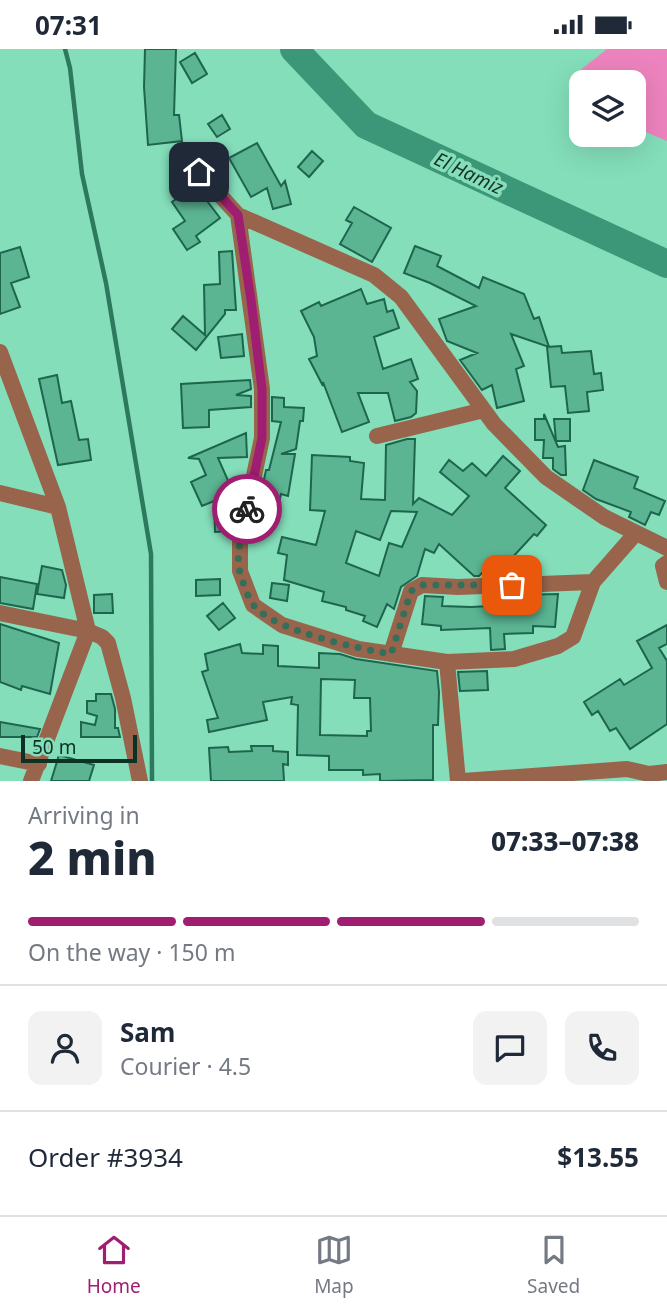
<!DOCTYPE html>
<html lang="en">
<head>
<meta charset="utf-8">
<style>
  body { margin:0; font-family:"Noto Sans",sans-serif; background:#f2f2f3; color:#1f2937; height:100vh; display:flex; flex-direction:column; font-size:26px; white-space:nowrap }
  * { box-sizing:border-box; margin:0 }
  p { font-size:23px; color:#747a83 }
  .icon { flex:none; width:38px; height:38px; fill:none; stroke:currentColor; stroke-width:2; stroke-linecap:round; stroke-linejoin:round }
  .map { position:relative; height:732px; overflow:hidden }
  .sheet { display:flex; flex-direction:column; background:#fff; flex:1 }
  .sheet>* { flex:none }
  .fabs { position:absolute; left:569px; top:21px; display:grid; gap:14px }
  .fabs a { display:grid; place-items:center; width:77px; height:77px; border-radius:14px; background:#fff; box-shadow:0 7px 28px #0002; font-size:35px }
  .scale { position:absolute; left:21px; bottom:18px; width:116px; box-sizing:border-box; padding-left:7px; border:4px solid #0b3225; border-top:0; font-size:19px; line-height:24px; white-space:nowrap; color:#0b3225; -webkit-text-stroke:5px #84deba; paint-order:stroke }
  .pin { position:absolute; display:grid; place-items:center; width:60px; height:60px; color:#fff; margin:-30px; border-radius:14px; box-shadow:0 4px 10px #0006 }
  .courier { position:absolute; display:grid; place-items:center; width:70px; height:70px; margin:-35px; border:5px solid #9f1e71; border-radius:50%; background:#fff; color:#222; box-shadow:0 2px 9px #0007 }
  .overview em { font-style:normal; font-weight:800 }
  .overview div { display:flex; flex-direction:column-reverse }
  .overview { display:flex; align-items:center; justify-content:space-between; height:119px; padding:0 28px }
  h1 { font-size:46px; font-weight:800; line-height:52px }
  .bar { display:grid; grid-template-columns:repeat(4,1fr); gap:10px 7px; align-content:center; height:84px; padding:0 28px }
  .bar i { height:9px; border-radius:5px; background:#e0e1e3 }
  .bar .active { background:#9f1e71 }
  .bar p { grid-column:span 4 }
  .line { display:flex; align-items:center; gap:18px; padding:0 28px; border-top:2px solid #e0e1e3 }
  .line div { flex:1 }
  .round { display:grid; place-items:center; flex:none; width:74px; height:74px; border-radius:14px; background:#f2f2f3 }
  .status { display:flex; justify-content:space-between; align-items:center; height:49px; padding:0 35px; background:#fff; direction:ltr }
  .status svg { height:19px; fill:currentColor }
  .tab-bar { display:flex; justify-content:space-around; align-items:center; height:98px; border-top:2px solid #e0e1e3; background:#fff; font-size:19px; color:#747a83 }
  .tab-bar a { display:grid; justify-items:center; gap:4px }
  .tab-bar .active { color:#9f1e71 }
  .map>svg:first-child { display:block }
  .green { fill:#ed83be }
  .lines { fill:none; stroke-linecap:round; stroke-linejoin:round }
  .stream { stroke:#2d795e; stroke-width:4.5 }
  .river { stroke:#3b9777; stroke-width:28 }
  .building { fill:#5bb593; stroke:#1e654d; stroke-width:2; fill-rule:evenodd }
  .minor { stroke:#98654c; stroke-width:16 }
  .done { stroke:#356e59; stroke-width:7; stroke-dasharray:0 12.6 }
  .route { stroke:#9f1e71; stroke-width:9 }
  .labels { text-anchor:middle; stroke-width:7; stroke-linejoin:round; paint-order:stroke }
  .water-label { font-size:19px; font-style:italic; fill:#153126; stroke:#84deba }
</style>
</head>
<body>
<div class="status"><b>07:31</b><svg viewBox="0 0 49 12"><path d="M0 12V9h3v3zM5 12V6h3v6zM10 12V3h3v9zM15 12V0h3v12zM26 1h20v11H26zM47 4h2v5h-2z"/></svg></div>
<div class="map">
<svg width="667" height="732" viewBox="0 0 667 732">
  <rect width="100%" height="100%" fill="#84deba"/>
  <!-- green -->
  <path class="green" d="M607,0H667V92L634,78V33H581V55L574,52L569,30Z"/>
  <g class="lines">
    <!-- stream -->
    <path class="stream" d="M65,0L70,19L82,125L106,234L151,505L152,732"/>
    <!-- river -->
    <path class="river" d="M294,0L366,76L667,215"/>
  </g>
  <!-- building -->
  <path class="building" d="M145,0H176L174,66H179L182,92L148,96L144,38Z
    M195,4L207,25L192,34L180,13Z
    M222,66L230,80L217,88L208,75Z
    M257,94L281,137L285,132L291,155L273,160L267,139L251,148L229,109Z
    M312,102L323,112L309,128L298,118Z
    M195,136L220,169L196,187L200,193L187,201L173,180L185,172L172,153Z
    M354,158L391,179L372,213L340,195L352,174L346,171Z
    M415,197L441,207L437,217L479,239L483,228L524,245L534,270L539,268L549,298L511,285L524,317L516,320L524,352L497,359L492,336L482,341L460,311L477,304L447,292L439,270L476,257L430,234L404,224Z
    M20,198L29,228L11,234L20,258L0,265V204Z
    M232,202L236,261H225V265L196,301L172,280L183,267L205,286L204,236L220,235L219,203Z
    M361,240L367,255L384,250L387,263L393,261L399,279L374,288L383,320L411,310L418,330L410,333L417,342L416,364L411,368L395,372L388,344H358L369,373L342,383L323,333V337L309,310L317,307L314,288L301,262L319,253L321,257Z
    M242,285L244,307L221,309L218,288Z
    M561,297L562,304L591,302L594,325L601,324L603,341L587,343L589,362L568,364L565,337L551,338L547,298Z
    M57,326L62,354L71,352L79,391L88,390L91,411L58,416L39,330Z
    M250,331L251,340L236,346L251,347V358L209,361V378L183,379L181,335Z
    M272,348L284,349V358L304,359L303,372H300L296,400L281,405H295L288,447L281,445L279,453L269,451L266,465L257,464L266,421H269L281,373L272,372Z
    M544,365L558,398L565,397L566,426H561L553,420V409H543L544,391H535V370H544Z
    M554,370H570V392H556Z
    M246,384L247,408L218,409L238,454L236,460L234,459L231,482L215,483L214,452L202,457L191,433L206,426L199,410L188,409Z
    M407,390H415L413,455L419,449L452,466L469,447L440,423L449,411L463,422L472,414L486,427L503,407L520,422L505,439L546,476L537,487L534,485L510,511L515,515L507,526H492L485,521L479,527H474L439,495L434,504L425,500L417,527L401,538L394,560L387,555L377,578L363,572L365,567L346,561V558L322,552L324,543L284,531L287,506L278,504L282,488L316,496L325,462L310,461L312,406L350,408V412L364,414L361,450L385,451L386,396ZM391,462L417,463L402,498L389,494L379,527L346,514L356,482L380,491Z
    M594,411L638,428L634,439L665,452L659,466L651,463L645,476L629,468L631,463L596,450L583,441Z
    M42,517L62,521L66,536L64,549L37,545Z
    M0,528L37,535L33,560L0,554Z
    M220,530V546L196,547V531Z
    M272,534L289,536L287,552L270,549Z
    M112,545L113,564H94V546Z
    M558,545L555,578L533,577V584L504,585L505,600L491,601L490,579L441,581V577L422,575L425,547L443,548L442,557L471,558L530,555L519,546Z
    M223,554L235,569L219,581L207,567Z
    M0,575L59,594L50,645L22,637L21,641L0,633Z
    M667,576V595L659,599L667,612V675L630,700L616,679L610,682L598,662L592,666L584,653L620,630L624,636L652,619L637,592Z
    M240,595L242,604L263,605V596L278,597V617L319,619V604L340,605L356,610L437,622L439,643L438,676H433V731L380,732V725L363,726V721H329V707L297,706L298,656L291,655L292,648L263,653L267,671L209,683L207,671L218,669L202,623L208,621L205,605ZM321,630L355,631L354,649H370L371,682H367V687L320,686Z
    M487,622L488,641L460,642L458,623Z
    M96,645H111L115,660V679H118L120,688H81V673L95,676L97,667L87,664V652H96Z
    M0,673L40,680L37,688H0Z
    M251,697H273V702L288,703V716L283,715L284,732H211L209,699L228,698L229,703L252,702Z
    M59,706L94,716L89,732H51Z"/>
  <g class="lines">
    <!-- minor -->
    <path class="minor" d="M199,123L238,166
      M0,303L58,458L88,582L31,732
      M377,387L484,361
      M0,444L58,458
      M667,514L663,517L667,533
      M0,564L88,582L102,588L108,594L123,649L140,732
      M391,605L411,542L422,536L458,538L593,533
      M447,613L514,610L558,597L573,588L593,533L636,484
      M0,707L39,715
      M458,732L447,613L358,600L282,576L253,556L240,522V493L262,389V340L238,166L374,226L401,248L494,375L546,428L604,468L667,499
      M463,732L627,720L649,725L667,723"/>
  </g>
  <g class="lines">
    <!-- done -->
    <path class="done" d="M247,460C243,480 235,504 240,524C243,533 247,546 252,554C269,581 360,600 391,605L411,542L422,536H512"/>
    <!-- route -->
    <path class="route" d="M199,123L238,166L251,251L262,340V389L247,460"/>
  </g>
  <g class="labels">
    <!-- water labels -->
    <g class="water-label">
      <text transform="translate(469 124) rotate(25)" y="7">El Hamiz</text>
    </g>
  </g>
</svg>
<div class="fabs">
<a><svg class="icon" aria-label="layers" viewBox="0 0 24 24"><path d="M12 4l9 5-9 5-9-5zM3 14l9 5 9-5"/></svg></a>
</div>
<div class="scale">50 m</div>
<div class="pin" style="left:512px;top:536px;background:#ea580c"><svg class="icon" aria-label="bag" viewBox="0 0 24 24"><path d="M5 8h14l-1 12H6zM9 8a3 3 0 0 1 6 0"/></svg></div>
<div class="pin" style="left:199px;top:123px;background:#1f2937"><svg class="icon" aria-label="home" viewBox="0 0 24 24"><path d="M3 11l9-7 9 7M6 9v11h12V9"/></svg></div>
<div class="courier" style="left:247px;top:460px"><svg class="icon" aria-label="bike" viewBox="0 0 24 24"><circle cx="6" cy="16" r="4"/><circle cx="18" cy="16" r="4"/><path d="M6 16l4-8h5l3 8M10 8l3 8H6M13 5h3"/></svg></div>
</div>
<section class="sheet">
<div class="overview"><div><h1>2 min</h1><p>Arriving in</p></div><em>07:33–07:38</em></div>
<div class="bar"><i class="active"></i><i class="active"></i><i class="active"></i><i></i><p>On the way · 150 m</p></div>
<div class="line" style="height:126px"><a class="round"><svg class="icon" aria-label="person" viewBox="0 0 24 24"><circle cx="12" cy="8" r="4"/><path d="M4 21q1-7 8-7t8 7"/></svg></a><div><b>Sam</b><p>Courier · 4.5</p></div><a class="round"><svg class="icon" aria-label="chat" viewBox="0 0 24 24"><path d="M4 5h16v11H9l-5 4z"/></svg></a><a class="round"><svg class="icon" aria-label="phone" viewBox="0 0 24 24"><path d="M5 4h4l2 5-3 2q2 4 5 5l2-3 5 2v4C11 20 4 13 5 4z"/></svg></a></div>
<div class="line" style="height:91px"><div>Order #3934</div><b>$13.55</b></div>
</section>
<nav class="tab-bar">
<a class="active"><svg class="icon" aria-label="home" viewBox="0 0 24 24"><path d="M3 11l9-7 9 7M6 9v11h12V9"/></svg>Home</a>
<a><svg class="icon" aria-label="map" viewBox="0 0 24 24"><path d="M3 6l6-2 6 2 6-2v14l-6 2-6-2-6 2zM9 4v14M15 6v14"/></svg>Map</a>
<a><svg class="icon" aria-label="saved" viewBox="0 0 24 24"><path d="M7 4h10v16l-5-4-5 4z"/></svg>Saved</a>
</nav>
</body>
</html>
